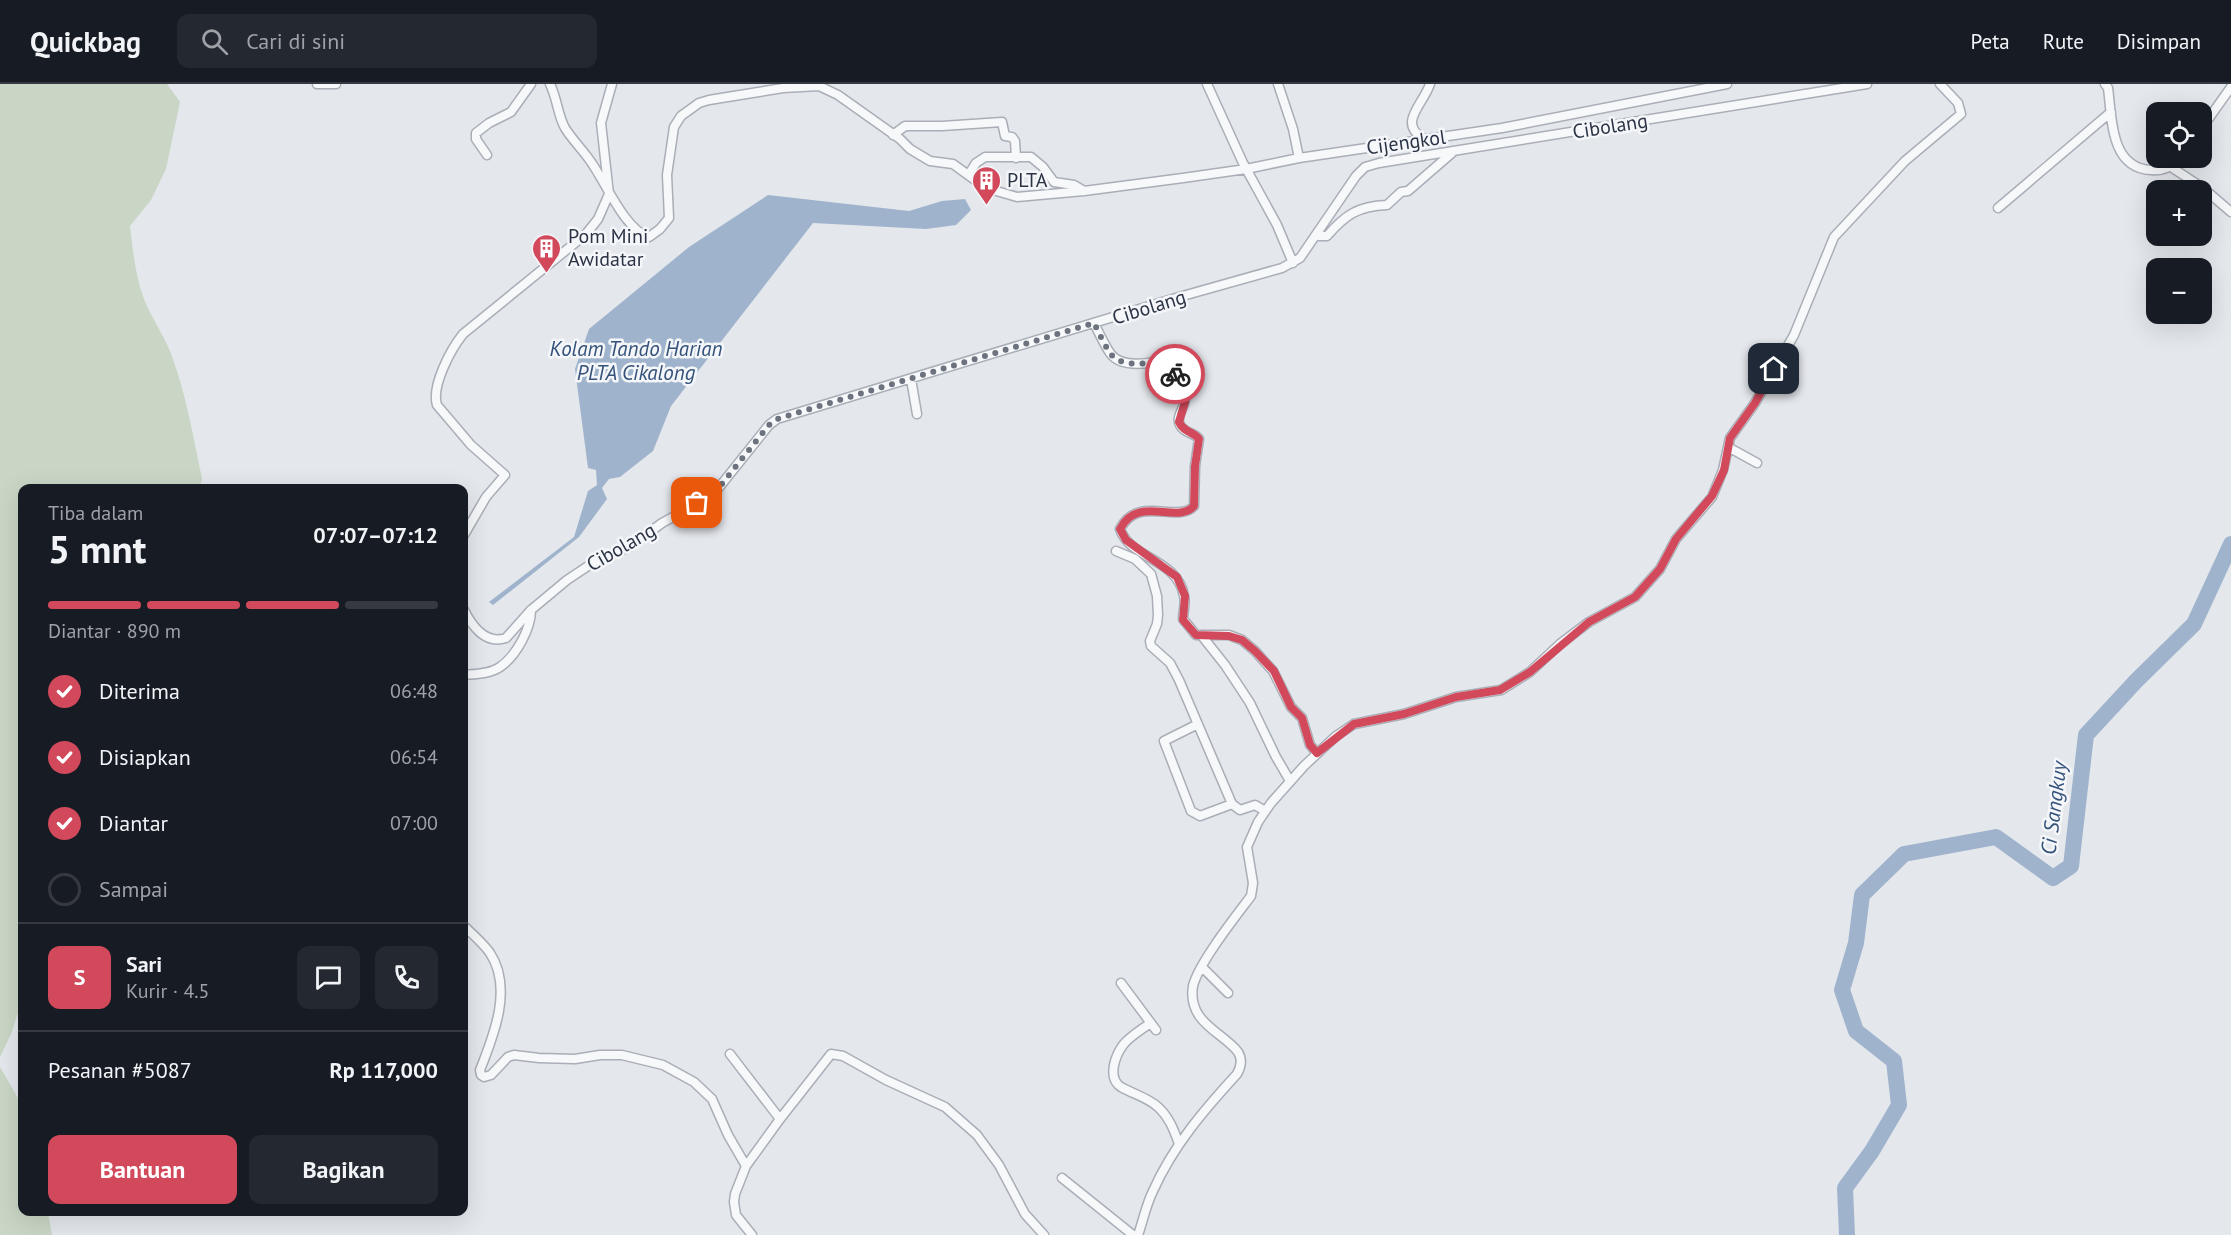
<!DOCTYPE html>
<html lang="id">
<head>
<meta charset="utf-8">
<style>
  body { margin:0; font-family:"PT Sans",sans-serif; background:#242831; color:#f1f3f6; height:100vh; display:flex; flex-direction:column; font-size:22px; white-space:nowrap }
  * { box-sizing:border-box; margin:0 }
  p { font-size:20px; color:#9ea1a6 }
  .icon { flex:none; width:33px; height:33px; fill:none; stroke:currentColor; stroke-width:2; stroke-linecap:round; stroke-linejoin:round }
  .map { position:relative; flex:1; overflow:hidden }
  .side { position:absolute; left:18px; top:400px; width:450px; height:732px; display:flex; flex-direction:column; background:#171b24; border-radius:12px; box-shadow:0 6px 24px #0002 }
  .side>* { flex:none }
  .fabs { position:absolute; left:2146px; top:18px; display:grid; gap:12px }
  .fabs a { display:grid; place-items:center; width:66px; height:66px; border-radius:12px; background:#171b24; box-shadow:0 6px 24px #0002; font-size:30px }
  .pin { position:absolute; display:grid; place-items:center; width:51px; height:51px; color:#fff; margin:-26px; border-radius:12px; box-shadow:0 3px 9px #0006 }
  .courier { position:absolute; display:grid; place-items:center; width:60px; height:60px; margin:-30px; border:4px solid #d1495b; border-radius:50%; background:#fff; color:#222; box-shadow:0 2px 8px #0007 }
  .summary em { font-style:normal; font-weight:800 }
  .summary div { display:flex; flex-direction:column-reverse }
  .summary { display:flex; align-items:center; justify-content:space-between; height:102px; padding:0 30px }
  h1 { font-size:39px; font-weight:800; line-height:45px }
  .bar { display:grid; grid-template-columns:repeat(4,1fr); gap:9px 6px; align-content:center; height:72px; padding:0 30px }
  .bar i { height:8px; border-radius:4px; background:#363941 }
  .bar .current { background:#d1495b }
  .bar p { grid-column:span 4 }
  .line { display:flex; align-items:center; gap:15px; padding:0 30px; border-top:2px solid #363941 }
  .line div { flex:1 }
  .round { display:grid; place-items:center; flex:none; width:63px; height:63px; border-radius:12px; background:#242831 }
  ol { padding:0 30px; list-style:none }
  li { display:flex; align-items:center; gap:18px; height:66px }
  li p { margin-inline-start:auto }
  li .icon { padding:6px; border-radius:50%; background:#d1495b; color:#fff; stroke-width:4 }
  li:last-child { color:#9ea1a6 }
  li i { width:33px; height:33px; border:3px solid #363941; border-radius:50% }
  .action { display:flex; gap:12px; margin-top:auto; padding:12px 30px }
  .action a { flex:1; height:69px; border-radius:12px; background:#d1495b; color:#fff; font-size:24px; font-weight:800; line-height:69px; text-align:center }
  .action a+a { background:#242831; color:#f1f3f6 }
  header { display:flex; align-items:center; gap:36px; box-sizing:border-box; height:84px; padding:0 30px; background:#171b24; border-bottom:2px solid #363941 }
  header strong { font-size:28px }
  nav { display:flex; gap:33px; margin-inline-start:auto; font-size:21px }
  .search { width:420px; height:54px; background:#242831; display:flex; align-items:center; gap:15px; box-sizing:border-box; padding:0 21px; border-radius:12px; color:#9ea1a6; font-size:22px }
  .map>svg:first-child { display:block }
  .green { fill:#c9d6c5 }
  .water { fill:#9fb4cc }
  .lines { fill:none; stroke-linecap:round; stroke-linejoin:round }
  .river { stroke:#9fb4cc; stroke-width:16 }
  .minor-casing { stroke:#a9aeb7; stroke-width:11 }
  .minor { stroke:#f7f8fa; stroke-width:8 }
  .done { stroke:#6c737f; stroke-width:6; stroke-dasharray:0 10.8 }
  .route { stroke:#d1495b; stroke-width:8 }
  .labels { text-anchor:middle; stroke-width:5; stroke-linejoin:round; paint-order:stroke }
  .street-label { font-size:20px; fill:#2b3445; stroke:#f4f6f9 }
  .poi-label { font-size:20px; fill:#2b3445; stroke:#f4f6f9; text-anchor:start }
  .water-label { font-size:21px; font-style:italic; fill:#34527a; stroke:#f4f6f9 }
</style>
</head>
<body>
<header>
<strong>Quickbag</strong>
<div class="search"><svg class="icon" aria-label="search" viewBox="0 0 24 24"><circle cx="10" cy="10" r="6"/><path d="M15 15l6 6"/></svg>Cari di sini</div>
<nav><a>Peta</a><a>Rute</a><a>Disimpan</a></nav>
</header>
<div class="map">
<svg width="2231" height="1151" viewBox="0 0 2231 1151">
  <rect width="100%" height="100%" fill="#e4e7ec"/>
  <!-- green -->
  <path class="green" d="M0,0H167L180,18L166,85L151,116L130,142C133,167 135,191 144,215C152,236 167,255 174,278C187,316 194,356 202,395L199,405H22V915L12,948L0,973Z
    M0,983L22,1021V1128H48L52,1151H0Z"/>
  <!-- water -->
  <path class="water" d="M768,111L909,127L942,117L965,115L971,126L956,141L926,145L813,139L671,322L653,367L620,393L609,395L602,404L607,415L579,453L493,521L489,518L574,453L588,407L597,401L596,386L588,384L575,285L589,245L689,163Z"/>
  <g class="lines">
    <!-- river -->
    <path class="river" d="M1847,1151L1845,1104L1872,1067L1899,1021L1894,977L1856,947L1842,906L1856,859L1862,811L1904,770L1996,753L2053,794L2071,782L2086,651L2136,597L2194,540L2231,460"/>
    <defs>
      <path id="minor" d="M317,0H336
        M550,0C557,14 558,32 565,44C573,57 585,68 593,81C606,100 626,147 649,153L660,145L669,134L667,91L674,43L681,32L699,19L709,16L783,4L819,2L838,11L900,55L910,65L930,77L953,80L986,104L1017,113L1084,107L1183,94L1246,85L1299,74L1502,44L1727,0
        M1207,0L1243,79L1277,141L1293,179
        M1278,0L1293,45L1299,74
        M2105,0L2108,4C2112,34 2110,84 2151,86C2164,87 2171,83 2180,74
        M2202,44L2231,3
        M893,51L905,42H942L1002,38L1005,52L1012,53L1015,57L1016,74
        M1424,55C1397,39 1423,21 1430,0
        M487,71L476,55V49L489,39L511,28L531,0
        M2171,83L2203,104L2231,128
        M969,90L976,79L985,73H1031L1043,83L1054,98L1074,101L1084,107
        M1998,124L2111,28
        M1316,152H1327C1345,131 1358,122 1387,121L1401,108L1408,107L1453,68
        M1094,239C1099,249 1104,260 1110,269C1121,285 1152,280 1167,274C1173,287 1183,300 1185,314C1186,323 1175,332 1180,341C1185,350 1194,348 1199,355L1195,382L1194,422C1177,440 1138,410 1120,445C1130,475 1178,475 1184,512C1186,519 1183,528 1183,535L1196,551H1229L1242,556L1255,567L1273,587L1291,623L1302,634L1310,661L1317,669
        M911,295L917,330
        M1728,363L1757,379
        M464,451L486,413L505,391L471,361L437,321C431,302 451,265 463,250L586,150L598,135L609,110L601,39L612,0
        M1116,467L1135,475L1151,490L1157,512L1158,531L1157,540L1150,557L1151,562L1170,579L1179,596L1232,720L1240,726L1255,721L1265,727
        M464,526C472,542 485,561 506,554L531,526L567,496L594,478L629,463L662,439L713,411L769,341L777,335L1179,213L1282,184L1300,174L1356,92L1365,83L1379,79L1867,0
        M1202,552L1225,581L1250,619L1276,673L1290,697
        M464,591C475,590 490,590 500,583C516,572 531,545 531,526
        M1198,640L1164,657L1191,727L1200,732L1232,720
        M464,842C472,850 483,859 490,869C513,904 494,951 480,986L481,991L484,993L491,991L508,973L514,971L539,974L575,975L600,971H622L663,981L694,998L712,1015L728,1051L746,1082
        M1202,883L1228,909
        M1121,899L1156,946
        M1149,940C1141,946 1129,953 1123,961C1115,972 1107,994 1121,1003C1133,1010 1147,1013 1158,1023C1169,1033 1174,1046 1179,1060
        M730,970L780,1035
        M1062,1094L1133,1151
        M752,1151L736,1131L734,1118L735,1110L746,1082L780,1035L831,970L843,972L886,996L945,1023L977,1051L999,1081L1025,1130L1044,1151
        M1138,1151C1143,1137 1146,1121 1153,1107C1173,1062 1204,1026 1237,990C1241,983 1243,976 1238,968C1223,948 1187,939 1193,902C1198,880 1236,832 1251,812L1253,799L1247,763L1258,738L1271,719L1304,682L1336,652L1354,640L1404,630L1456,613L1501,606L1530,588L1560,560L1589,538L1635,513L1660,485L1676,455L1712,413L1723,386L1730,354L1755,319L1794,251L1834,153L1905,77L1961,30L1958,19L1940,0"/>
    </defs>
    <!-- minor casing -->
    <use href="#minor" class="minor-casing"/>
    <!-- minor -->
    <use href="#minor" class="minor"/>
  </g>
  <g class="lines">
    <!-- done -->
    <path class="done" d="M697,419L713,411L769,341L777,335L1094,239C1099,249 1104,260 1110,269C1121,285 1152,280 1167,274L1175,290"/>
    <!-- route -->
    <path class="route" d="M1175,290L1180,300L1185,318L1179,338C1184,349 1193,347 1199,355L1195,382L1194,422C1177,441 1138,410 1120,445L1126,456L1177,493L1185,512L1183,536L1196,551L1229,552L1242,556L1255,567L1274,587L1291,623L1302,634L1310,661L1317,669L1354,640L1404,630L1456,613L1500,606L1530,588L1589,538L1635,513L1660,485L1676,455L1712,412L1724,386L1730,354L1755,319L1774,285"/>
  </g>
  <!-- icons -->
  <defs>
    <symbol id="building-pin" viewBox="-11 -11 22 30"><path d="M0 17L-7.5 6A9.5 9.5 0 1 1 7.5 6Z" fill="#d1495b" stroke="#f4f6f9"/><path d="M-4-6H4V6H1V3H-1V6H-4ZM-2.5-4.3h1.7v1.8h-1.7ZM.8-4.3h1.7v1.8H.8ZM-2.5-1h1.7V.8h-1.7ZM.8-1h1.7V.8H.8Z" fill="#fff"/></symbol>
  </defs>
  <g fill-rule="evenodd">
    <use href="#building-pin" x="970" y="80" width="33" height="45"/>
    <use href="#building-pin" x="530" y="148" width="33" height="45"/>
  </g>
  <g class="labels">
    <!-- street labels -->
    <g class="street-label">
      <text transform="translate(1610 42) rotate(-9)" y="7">Cibolang</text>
      <text transform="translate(1406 58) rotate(-8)" y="7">Cijengkol</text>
      <text transform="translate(1149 223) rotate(-17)" y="7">Cibolang</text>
      <text transform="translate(621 463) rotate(-30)" y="7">Cibolang</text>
    </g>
    <!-- poi labels -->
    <g class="poi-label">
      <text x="1007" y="103">PLTA</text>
      <text x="568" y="159">Pom Mini<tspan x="568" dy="23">Awidatar</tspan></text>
    </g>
    <!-- water labels -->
    <g class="water-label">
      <text x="636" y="272">Kolam Tando Harian<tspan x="636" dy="24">PLTA Cikalong</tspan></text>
      <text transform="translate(2054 724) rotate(-83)" y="7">Ci Sangkuy</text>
    </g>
  </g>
</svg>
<div class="fabs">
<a><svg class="icon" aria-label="locate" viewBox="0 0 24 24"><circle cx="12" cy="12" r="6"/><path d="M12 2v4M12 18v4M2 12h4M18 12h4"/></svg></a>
<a>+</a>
<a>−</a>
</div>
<div class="pin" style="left:697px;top:419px;background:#ea580c"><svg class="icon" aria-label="bag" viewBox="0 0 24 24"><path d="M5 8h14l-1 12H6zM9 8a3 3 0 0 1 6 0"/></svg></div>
<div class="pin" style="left:1774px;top:285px;background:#1f2937"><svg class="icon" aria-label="home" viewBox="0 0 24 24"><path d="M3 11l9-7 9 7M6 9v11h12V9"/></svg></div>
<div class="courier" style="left:1175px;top:290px"><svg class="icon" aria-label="bike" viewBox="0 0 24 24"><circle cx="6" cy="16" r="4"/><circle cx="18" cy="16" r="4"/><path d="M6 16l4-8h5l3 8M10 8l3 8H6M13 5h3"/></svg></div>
<section class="side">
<div class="summary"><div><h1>5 mnt</h1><p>Tiba dalam</p></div><em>07:07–07:12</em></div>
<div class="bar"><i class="current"></i><i class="current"></i><i class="current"></i><i></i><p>Diantar · 890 m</p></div>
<ol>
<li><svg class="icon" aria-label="check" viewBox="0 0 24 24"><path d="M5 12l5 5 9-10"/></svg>Diterima<p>06:48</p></li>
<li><svg class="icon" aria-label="check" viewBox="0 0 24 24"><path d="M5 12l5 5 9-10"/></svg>Disiapkan<p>06:54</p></li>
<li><svg class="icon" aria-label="check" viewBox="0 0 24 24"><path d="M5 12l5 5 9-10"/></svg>Diantar<p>07:00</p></li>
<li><i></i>Sampai</li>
</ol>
<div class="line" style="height:108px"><b class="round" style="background:#d1495b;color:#fff">S</b><div><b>Sari</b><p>Kurir · 4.5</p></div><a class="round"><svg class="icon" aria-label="chat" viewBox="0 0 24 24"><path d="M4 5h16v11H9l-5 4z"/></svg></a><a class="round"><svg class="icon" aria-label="phone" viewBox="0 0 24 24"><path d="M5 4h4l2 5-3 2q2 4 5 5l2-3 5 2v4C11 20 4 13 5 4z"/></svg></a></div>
<div class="line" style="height:78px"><div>Pesanan #5087</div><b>Rp 117,000</b></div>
<div class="action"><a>Bantuan</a><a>Bagikan</a></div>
</section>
</div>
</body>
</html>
